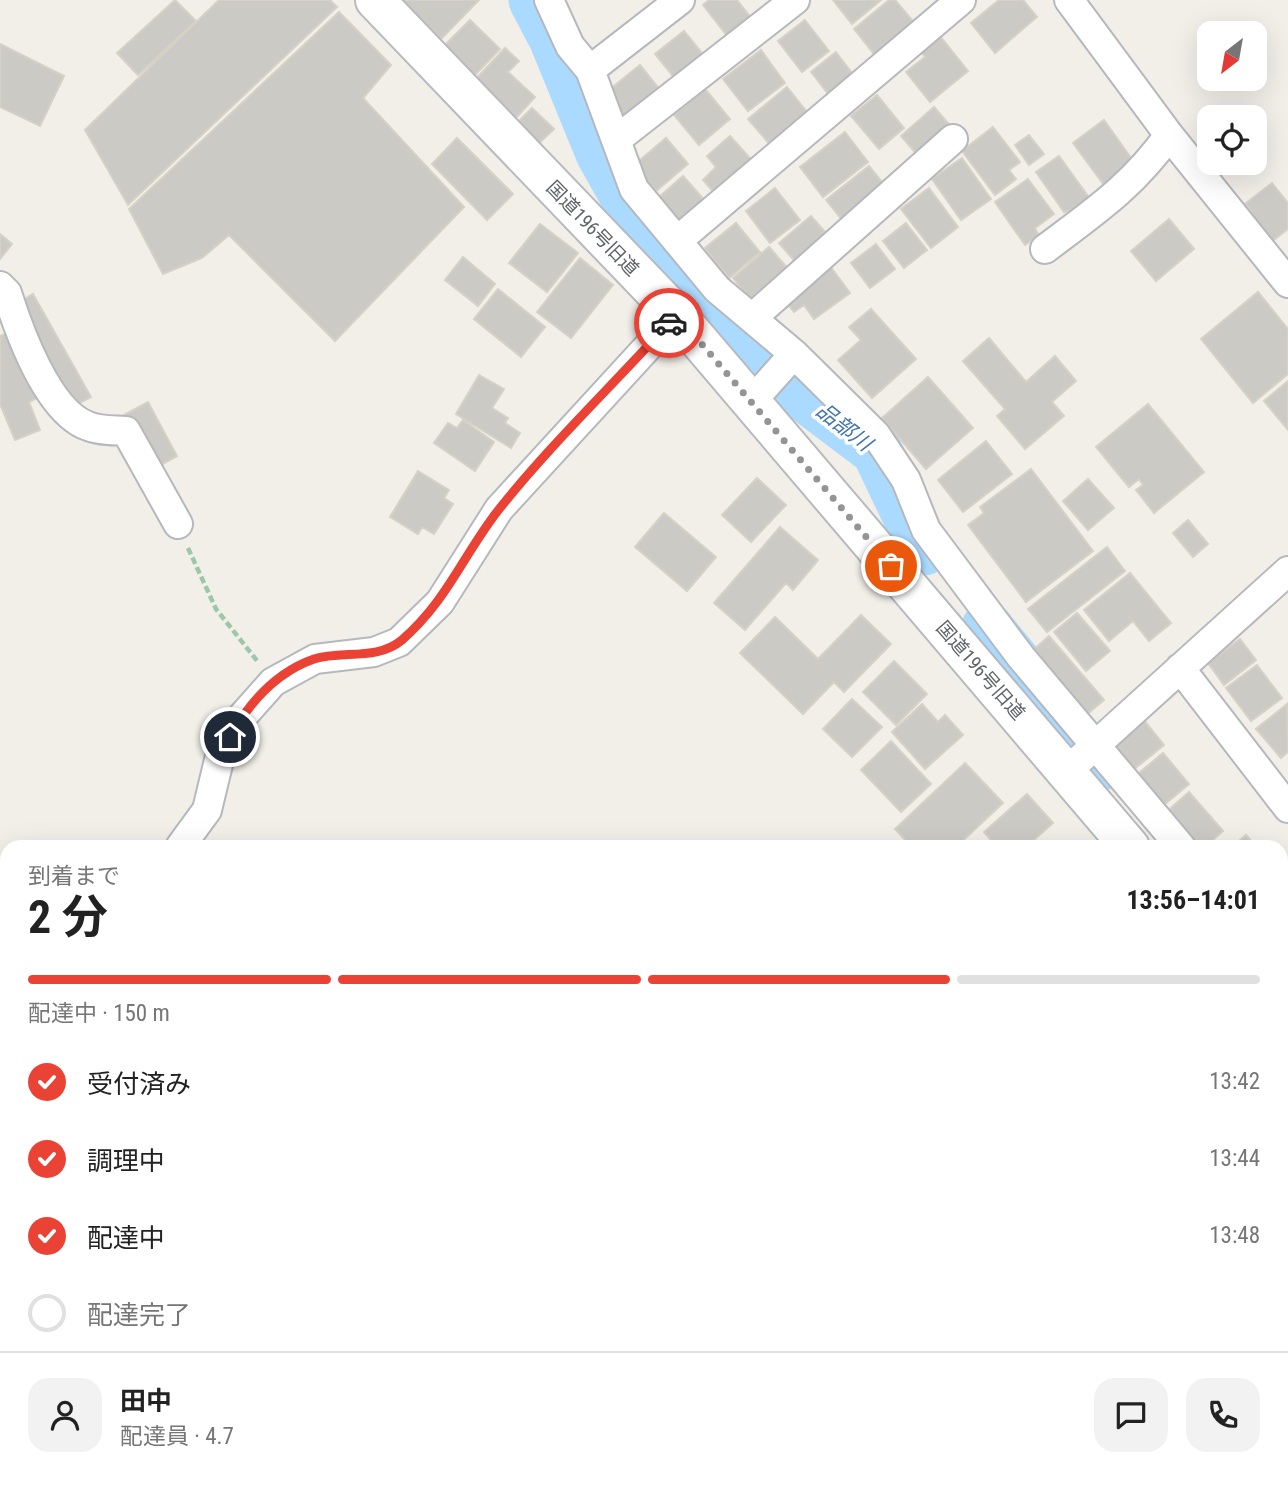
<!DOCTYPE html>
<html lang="ja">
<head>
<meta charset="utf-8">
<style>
  body { margin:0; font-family:"Roboto Condensed","Noto Sans JP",sans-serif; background:#f2f2f2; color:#222; height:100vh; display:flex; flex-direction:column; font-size:26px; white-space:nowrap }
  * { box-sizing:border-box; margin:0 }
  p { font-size:23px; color:#767676 }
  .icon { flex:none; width:38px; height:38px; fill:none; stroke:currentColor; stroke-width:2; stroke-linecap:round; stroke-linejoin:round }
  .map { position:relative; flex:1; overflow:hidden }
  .panel { position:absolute; left:0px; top:840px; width:1288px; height:651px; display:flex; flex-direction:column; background:#fff; border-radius:21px 21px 0 0; box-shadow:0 7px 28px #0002 }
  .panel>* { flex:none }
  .needle { width:46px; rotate:211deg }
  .tools { position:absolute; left:1197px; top:21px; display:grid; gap:14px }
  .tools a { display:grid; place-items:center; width:70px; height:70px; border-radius:14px; background:#fff; box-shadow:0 7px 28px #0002; font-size:35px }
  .pin { position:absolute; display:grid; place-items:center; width:60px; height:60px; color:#fff; margin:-30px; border:4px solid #fff; border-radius:50%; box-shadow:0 2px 7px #0007 }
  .courier { position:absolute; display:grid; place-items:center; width:70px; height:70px; margin:-35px; border:5px solid #ea4335; border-radius:50%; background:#fff; color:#222; box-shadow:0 2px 9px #0007 }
  .headline em { font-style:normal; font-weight:700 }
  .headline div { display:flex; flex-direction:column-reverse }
  .headline { display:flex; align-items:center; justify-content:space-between; height:119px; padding:0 28px }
  h1 { font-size:46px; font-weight:700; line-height:52px }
  .bar { display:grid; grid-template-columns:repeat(4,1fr); gap:10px 7px; align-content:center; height:84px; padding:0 28px }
  .bar i { height:9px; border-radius:5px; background:#e0e0e0 }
  .bar .on { background:#ea4335 }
  .bar p { grid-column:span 4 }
  .line { display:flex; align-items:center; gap:18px; padding:0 28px; border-top:2px solid #e0e0e0 }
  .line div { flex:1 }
  .round { display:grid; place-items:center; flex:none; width:74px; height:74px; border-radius:21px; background:#f2f2f2 }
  ol { padding:0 28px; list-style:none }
  li { display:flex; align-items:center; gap:21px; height:77px }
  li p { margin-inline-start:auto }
  li .icon { padding:7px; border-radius:50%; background:#ea4335; color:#fff; stroke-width:4 }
  li:last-child { color:#767676 }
  li i { width:38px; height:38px; border:4px solid #e0e0e0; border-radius:50% }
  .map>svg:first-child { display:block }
  .green { fill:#c5e8c5 }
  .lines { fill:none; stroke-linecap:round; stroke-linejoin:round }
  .river { stroke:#aadaff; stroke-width:51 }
  .building { fill:#cccac5; stroke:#d6d1c6; stroke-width:2 }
  .street-casing { stroke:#b5b8bc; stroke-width:32 }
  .secondary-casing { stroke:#b6babf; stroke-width:42 }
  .path { stroke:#9cc7a9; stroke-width:4.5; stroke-dasharray:7 3.5; stroke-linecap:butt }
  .street { stroke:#fff; stroke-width:28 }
  .secondary { stroke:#fff; stroke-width:38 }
  .done { stroke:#929495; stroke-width:7; stroke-dasharray:0 12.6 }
  .route { stroke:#ea4335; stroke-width:9 }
  .labels { text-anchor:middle; stroke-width:7; stroke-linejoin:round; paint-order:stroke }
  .street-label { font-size:19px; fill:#5f6368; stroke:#fff }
  .water-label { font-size:21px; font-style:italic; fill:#4174aa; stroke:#fff }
</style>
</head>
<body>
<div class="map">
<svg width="1288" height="1491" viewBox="0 0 1288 1491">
  <rect width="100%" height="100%" fill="#f1efe8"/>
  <!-- green -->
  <path class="green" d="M0,1129L7,1137V1484H164L167,1491H0Z
    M1281,1307L1288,1312V1491H1232L1234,1484H1281Z
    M478,1484H972L970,1491H484Z"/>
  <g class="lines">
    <!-- river -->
    <path class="river" d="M534,0L554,38L601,153L630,205L759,362L877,451L924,550
      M987,627L1019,666L1027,689L1099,766
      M1281,987L1288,995"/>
  </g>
  <!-- building -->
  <path class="building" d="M175,0L196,21L138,75L117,53Z
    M219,0H330L337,7L128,205L85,130Z
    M401,0H479L441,39Z
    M709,0H737L756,24L732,42L703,5Z
    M833,0H881L852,24Z
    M889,0H895L917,26L878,59L854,29Z
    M999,0H1023L1037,17L995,53L971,23Z
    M339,12L391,65L363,98L464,207L335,341L229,235L202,258L163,274L129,209Z
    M470,20L500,49L473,77L443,47Z
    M805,20L829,51L802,72L778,41Z
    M684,31L706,58L677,81L655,54Z
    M940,36L968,71L930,102L906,72L925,57L921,52Z
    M0,44L64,76L40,126L0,107Z
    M505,48L519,61L508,72L535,97L515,119L474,81Z
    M761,50L785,83L748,111L723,79Z
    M836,52L855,77L830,96L811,72Z
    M640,65L665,96L627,125L603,95Z
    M787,87L811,117L773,148L748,119Z
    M705,89L730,119L699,145L674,115Z
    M877,95L904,128L879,149L851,116Z
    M934,107L953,129L920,158L901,136Z
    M532,108L554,129L535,147L514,126Z
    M1104,120L1134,162L1104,185L1073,143Z
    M993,127L1020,162L1009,170L1016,179L995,195L962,151Z
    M845,132L868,162L823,197L800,167Z
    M1029,135L1044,154L1029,165L1015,145Z
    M730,136L756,165L719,198L703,180L716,167L707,156Z
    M457,138L513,194L487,220L432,164Z
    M666,138L688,164L656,191L634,165Z
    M1059,156L1093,203L1064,212L1036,172Z
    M962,158L991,199L961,220L932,179Z
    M869,166L886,187L843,221L826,200Z
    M683,176L707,203L682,224L659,197Z
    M1028,179L1054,214L1035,228L1039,236L1025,245L995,202Z
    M1272,183L1288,203V229L1266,246L1245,218L1252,212L1245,204Z
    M775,188L800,220L770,243L746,211Z
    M929,188L958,227L931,248L901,209Z
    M811,216L831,239L799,266L779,243Z
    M1169,219L1194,249L1156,281L1131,251Z
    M736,223L760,252L729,278L705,248Z
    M906,223L927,250L904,268L883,241Z
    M540,224L578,253L547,292L509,263Z
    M0,234L12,244L0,259Z
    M876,244L895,269L870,288L851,263Z
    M769,247L790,271L753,303L733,278Z
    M463,257L495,284L478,306L445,280Z
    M580,258L613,285L571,338L537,312Z
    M830,266L850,293L814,319L804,305L794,312L784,300Z
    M498,289L545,327L521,357L474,319Z
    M1258,292L1288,329V374L1253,403L1201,339Z
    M33,294L91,397L74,406L16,304Z
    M871,309L916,359L872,398L838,360L861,340L849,327Z
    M9,332L37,398L29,402L40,430L15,440L0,404V336Z
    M989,338L1026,382L1055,356L1076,381L1052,402L1064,416L1025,449L997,416L1005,409L963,361Z
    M479,375L504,389L492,408L508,418L505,423L520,433L511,448L456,414Z
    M928,377L973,428L926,469L882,418Z
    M1288,381V430L1264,401Z
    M148,402L177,456L154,469L124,415Z
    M1148,404L1204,472L1154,513L1136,490L1143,485L1139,479L1129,487L1096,447Z
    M463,420L494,442L475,471L434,443L448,423L457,428Z
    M986,441L1012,474L963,512L938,480Z
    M1031,469L1093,551L1026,602L968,525L984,513L980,507Z
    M418,471L449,490L444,498L453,504L434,534L422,527L418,534L390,517Z
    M757,478L786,505L751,542L722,515Z
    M1088,479L1114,508L1088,530L1063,501Z
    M664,513L716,557L687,591L635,547Z
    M1188,520L1208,544L1193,557L1173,533Z
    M780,527L818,560L793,590L786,583L745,630L714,603Z
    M1107,547L1125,571L1047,632L1028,609Z
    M1130,573L1171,623L1149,641L1133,621L1109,641L1084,610Z
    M1077,613L1110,651L1086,671L1054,632Z
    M861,615L891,644L844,692L834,682L803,714L740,653L775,617L818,659Z
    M1049,636L1104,700L1085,716L1031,652Z
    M1240,639L1256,660L1224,685L1208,663Z
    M894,661L927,694L896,725L863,692Z
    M1257,665L1282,698L1251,721L1226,688Z
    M852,699L882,727L852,757L823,729Z
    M922,704L938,722L945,715L963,735L925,769L892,732Z
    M1287,704L1288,752L1281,758L1256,729Z
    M1139,714L1164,745L1133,770L1108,739Z
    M891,741L931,784L901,812L861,770Z
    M1163,753L1189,784L1159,809L1133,778Z
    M965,763L1003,803L956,847H912L895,829Z
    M1189,792L1223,831L1205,847H1193L1164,814Z
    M1027,794L1053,823L1026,847H997L984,832Z
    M1246,835L1256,847H1232Z
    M1281,883L1288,892V907L1281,913Z
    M1288,916V956L1281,948V922Z
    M1281,1097L1288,1107V1120L1281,1125Z
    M1281,1154L1288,1165V1184L1282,1188L1288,1197V1211L1281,1216Z"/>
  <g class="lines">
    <defs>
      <path id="street" d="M549,0L570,46L590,70
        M680,0L590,70L634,189L717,289L794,354L876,435L906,480L926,530L1021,657L1181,847
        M1069,0L1169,135L1288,283
        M616,140L795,0
        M677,241L961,0
        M1045,249C1094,212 1133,186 1169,135
        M0,286L7,293C19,331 48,412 88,426C99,431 114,430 126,431L178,524
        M752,318L953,139
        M751,402L794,354
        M1180,668L1288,808
        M1067,771L1288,571
        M180,847L207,810L220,756L241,718L273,682L315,659L374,652L399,642L440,602L499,509L677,315
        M0,961L7,957
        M1281,967L1288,976"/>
      <path id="secondary" d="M375,0L677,315L1130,847
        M1281,1036L1288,1045"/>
    </defs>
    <!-- street casing -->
    <use href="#street" class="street-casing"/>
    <!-- secondary casing -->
    <use href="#secondary" class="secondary-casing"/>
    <!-- path -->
    <path class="path" d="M188,548L216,609L258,662"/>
    <!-- street -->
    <use href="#street" class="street"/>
    <!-- secondary -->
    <use href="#secondary" class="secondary"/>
  </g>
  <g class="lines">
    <!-- done -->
    <path class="done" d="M669,323L677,315L891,566"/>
    <!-- route -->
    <path class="route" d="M230,737C249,703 277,672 314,659C342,650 377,661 402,640C448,600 464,553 500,508C551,444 614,384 669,323"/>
  </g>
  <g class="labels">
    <!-- street labels -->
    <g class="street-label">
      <text transform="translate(593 228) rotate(46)" y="7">国道196号旧道</text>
      <text transform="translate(981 670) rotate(49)" y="7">国道196号旧道</text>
    </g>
    <!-- water labels -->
    <g class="water-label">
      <text transform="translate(844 427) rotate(38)" y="7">品部川</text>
    </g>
  </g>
</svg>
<div class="tools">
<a><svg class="needle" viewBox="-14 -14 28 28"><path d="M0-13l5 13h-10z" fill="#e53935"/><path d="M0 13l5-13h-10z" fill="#767676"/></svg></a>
<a><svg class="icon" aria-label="locate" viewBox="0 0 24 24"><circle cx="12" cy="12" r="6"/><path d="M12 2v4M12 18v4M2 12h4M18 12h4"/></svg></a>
</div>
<div class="pin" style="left:891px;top:566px;background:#ea580c"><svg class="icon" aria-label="bag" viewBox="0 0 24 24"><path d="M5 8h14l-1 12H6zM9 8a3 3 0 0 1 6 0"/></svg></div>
<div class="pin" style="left:230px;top:737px;background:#1f2937"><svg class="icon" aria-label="home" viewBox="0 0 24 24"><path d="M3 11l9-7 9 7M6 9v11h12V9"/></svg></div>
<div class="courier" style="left:669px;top:323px"><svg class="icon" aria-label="car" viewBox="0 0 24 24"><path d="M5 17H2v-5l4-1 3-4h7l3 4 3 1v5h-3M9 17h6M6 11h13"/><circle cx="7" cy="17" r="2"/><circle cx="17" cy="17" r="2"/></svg></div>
<section class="panel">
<div class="headline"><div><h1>2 分</h1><p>到着まで</p></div><em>13:56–14:01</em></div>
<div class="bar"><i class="on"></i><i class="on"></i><i class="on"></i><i></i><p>配達中 · 150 m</p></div>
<ol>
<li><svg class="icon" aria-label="check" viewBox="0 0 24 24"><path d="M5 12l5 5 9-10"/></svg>受付済み<p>13:42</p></li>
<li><svg class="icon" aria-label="check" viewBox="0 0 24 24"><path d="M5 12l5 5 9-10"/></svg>調理中<p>13:44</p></li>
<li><svg class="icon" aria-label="check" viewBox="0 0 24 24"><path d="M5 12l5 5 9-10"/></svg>配達中<p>13:48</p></li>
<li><i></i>配達完了</li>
</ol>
<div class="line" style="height:126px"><a class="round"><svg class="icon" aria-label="person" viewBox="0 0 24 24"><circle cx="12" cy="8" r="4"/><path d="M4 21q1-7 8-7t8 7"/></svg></a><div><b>田中</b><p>配達員 · 4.7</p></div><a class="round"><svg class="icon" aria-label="chat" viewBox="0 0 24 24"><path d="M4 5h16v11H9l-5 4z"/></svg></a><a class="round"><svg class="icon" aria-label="phone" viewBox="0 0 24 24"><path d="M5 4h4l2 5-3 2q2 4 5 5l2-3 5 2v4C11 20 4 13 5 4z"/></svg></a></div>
</section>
</div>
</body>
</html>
